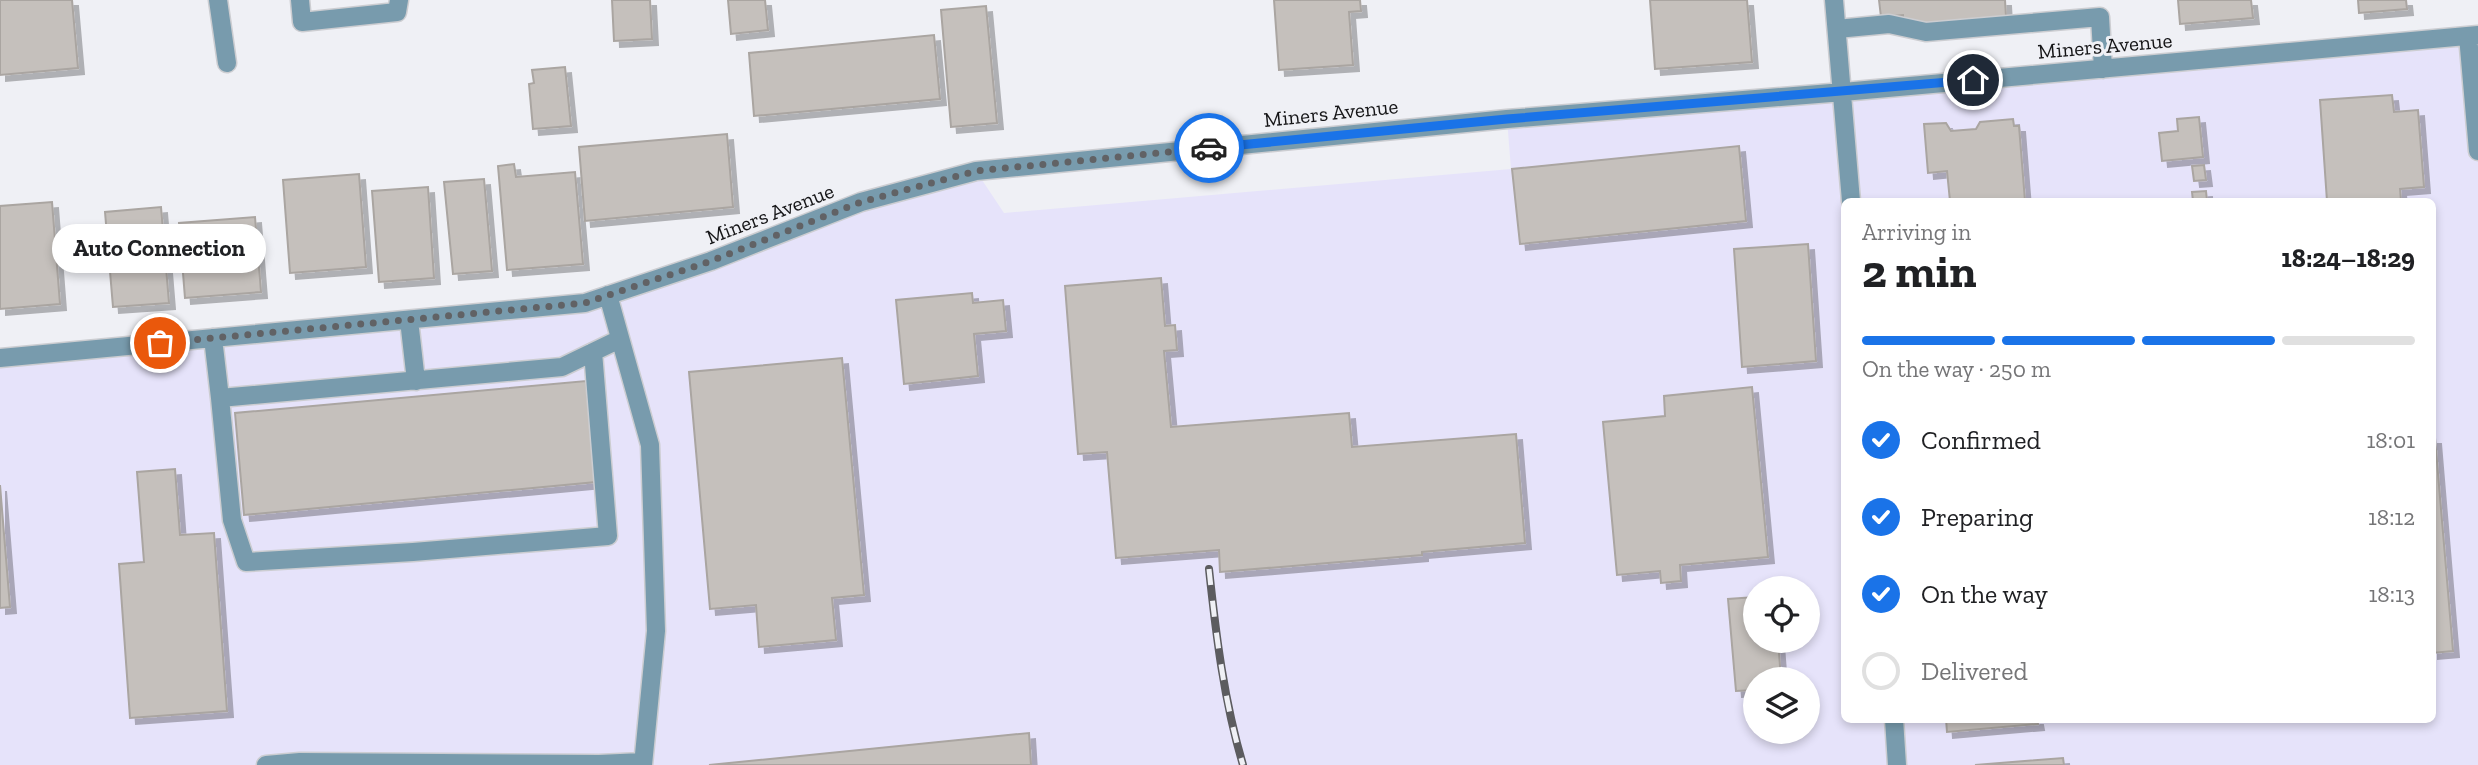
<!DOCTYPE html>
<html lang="en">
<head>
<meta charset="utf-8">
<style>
  body { margin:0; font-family:"Zilla Slab",serif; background:#f6f6f6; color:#202124; height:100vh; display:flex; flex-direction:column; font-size:26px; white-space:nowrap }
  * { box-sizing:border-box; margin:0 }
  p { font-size:23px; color:#757577 }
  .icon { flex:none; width:38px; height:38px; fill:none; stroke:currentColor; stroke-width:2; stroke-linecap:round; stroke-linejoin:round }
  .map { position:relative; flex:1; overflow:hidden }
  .side { position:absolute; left:1841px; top:198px; width:595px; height:525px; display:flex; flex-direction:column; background:#fff; border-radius:10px; box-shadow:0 4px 10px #0003 }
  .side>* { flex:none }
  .tools { position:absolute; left:1743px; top:576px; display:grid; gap:14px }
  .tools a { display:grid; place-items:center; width:77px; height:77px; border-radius:50%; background:#fff; box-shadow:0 4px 10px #0003; font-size:35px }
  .pin { position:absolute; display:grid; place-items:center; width:60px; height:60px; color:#fff; margin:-30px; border:4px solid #fff; border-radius:50%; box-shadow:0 2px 7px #0007 }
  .courier { position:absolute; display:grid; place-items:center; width:70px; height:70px; margin:-35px; border:5px solid #1a73e8; border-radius:50%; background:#fff; color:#222; box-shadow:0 2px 9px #0007 }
  .bubble { position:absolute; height:49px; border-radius:24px; background:#fff; box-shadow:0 4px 10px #0003; font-size:23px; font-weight:700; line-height:49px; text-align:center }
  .overview em { font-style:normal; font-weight:700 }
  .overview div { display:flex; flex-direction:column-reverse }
  .overview { display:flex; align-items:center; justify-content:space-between; height:119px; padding:0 21px }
  h1 { font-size:46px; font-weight:700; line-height:52px }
  .bar { display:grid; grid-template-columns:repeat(4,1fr); gap:10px 7px; align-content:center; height:84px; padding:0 21px }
  .bar i { height:9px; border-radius:5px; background:#e0e0e0 }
  .bar .active { background:#1a73e8 }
  .bar p { grid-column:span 4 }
  ol { padding:0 21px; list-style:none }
  li { display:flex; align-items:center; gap:21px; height:77px }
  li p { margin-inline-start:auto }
  li .icon { padding:7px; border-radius:50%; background:#1a73e8; color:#fff; stroke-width:4 }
  li:last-child { color:#757577 }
  li i { width:38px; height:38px; border:4px solid #e0e0e0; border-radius:50% }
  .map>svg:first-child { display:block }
  .industrial { fill:#e6e3fa; fill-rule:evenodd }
  .building { fill:#c5c0bc; stroke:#aaa5a1; stroke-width:2; filter:url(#shadow) }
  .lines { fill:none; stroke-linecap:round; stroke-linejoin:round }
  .minor-casing { stroke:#cccdd1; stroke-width:21 }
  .minor { stroke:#789bad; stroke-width:18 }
  .rail-casing { stroke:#5c5c5f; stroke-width:8 }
  .rail { stroke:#eff0f5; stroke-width:5; stroke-dasharray:16; stroke-linecap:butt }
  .done { stroke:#616265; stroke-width:7; stroke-dasharray:0 12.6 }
  .route { stroke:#1a73e8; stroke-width:9 }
  .labels { text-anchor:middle; stroke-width:6; stroke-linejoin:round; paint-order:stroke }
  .street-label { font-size:21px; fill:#151517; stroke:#eff0f5 }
</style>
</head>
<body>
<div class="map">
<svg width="2478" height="765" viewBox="0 0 2478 765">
  <defs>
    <filter id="shadow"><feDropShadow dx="6" dy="6" stdDeviation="0" flood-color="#0004"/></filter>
  </defs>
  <rect width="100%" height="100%" fill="#eff0f5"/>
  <!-- industrial -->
  <path class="industrial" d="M2478,35V765H0V358L585,303L976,171L1004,213L1511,169L1507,119ZM1844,201H2432V719H1844ZM1755,588H1808V640H1755ZM1755,679H1808V732H1755Z"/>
  <!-- building -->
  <path class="building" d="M0,0H72L78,68L0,75Z
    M612,0H650L652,39L614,41Z
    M728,0H765L768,30L731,34Z
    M1274,0H1360L1361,11L1349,12L1353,65L1279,70Z
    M1650,0H1747L1752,62L1655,69Z
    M1879,0H2005L2006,17L1904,26L1903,15L1881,17Z
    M2178,0H2251L2253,18L2180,24Z
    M2358,0H2406L2407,9L2359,13Z
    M986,6L997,123L951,127L941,10Z
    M934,35L940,99L754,116L749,53Z
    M565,67L571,126L533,129L529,84L534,83L532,70Z
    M2392,95L2394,112L2418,110L2424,187L2400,189L2401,201H2327L2320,100Z
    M2199,117L2203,157L2162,161L2159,133L2178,131L2177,119Z
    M2013,119L2014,126H2019L2025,201H1950L1947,171L1928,173L1924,124L1946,123L1951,131L1976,129L1980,122Z
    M727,134L733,207L585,221L579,147Z
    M1739,146L1746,221L1520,244L1512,169Z
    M514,164L516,177L575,172L583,264L507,270L498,166Z
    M2204,165L2206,180L2194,181L2192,166Z
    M359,174L366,267L290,273L283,180Z
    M484,179L492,271L453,274L444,182Z
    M428,187L434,278L379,282L372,191Z
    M2206,191L2207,201H2193L2192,192Z
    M52,202L60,304L0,309V206Z
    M161,207L169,303L113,307L105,212Z
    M255,217L261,292L185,298L179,223Z
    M1808,244L1816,361L1742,367L1734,249Z
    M1161,278L1165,326L1175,325L1177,350L1164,351L1171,427L1349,413L1352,447L1516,434L1525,543L1422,552V555L1220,572L1219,550L1116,558L1107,452L1078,454L1065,286Z
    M972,293L973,303L1003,300L1006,331L974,334L978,376L904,384L896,300Z
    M842,358L864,595L832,598L836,640L759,647L756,605L710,609L689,372Z
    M586,381L596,482L244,515L235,413Z
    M1752,387L1768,557L1680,565L1681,581L1661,583L1660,571L1617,575L1603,422L1665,416L1664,396Z
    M2432,438H2435L2453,651L2432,653Z
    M175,469L180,535L214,533L227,711L130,718L119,564L144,562L137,472Z
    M0,485L10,607L0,608Z
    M1755,597V640H1778L1781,679H1755V690L1736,691L1728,599Z
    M1946,719H2037L2038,724L1947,732Z
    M1029,733L1031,765H709Z
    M2063,758L2064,765H1975Z"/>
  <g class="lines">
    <defs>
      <path id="minor" d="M218,0L227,63
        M300,0L302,22L397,12L399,0
        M1834,0L1851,201
        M1837,29L1889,24L1926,32L2100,17L2103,69
        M2468,36L2478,151
        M608,295L650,445L656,631L643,765
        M409,320L416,381
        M213,338L220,398L562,367L620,339
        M0,358L585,303L711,261L861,202L976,171L1507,119L1843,92L2478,35
        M220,398L232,520L246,562L413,552L608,536L593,352
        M1894,719L1897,765
        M266,765L300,762L599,764L642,762"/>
    </defs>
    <!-- minor casing -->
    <use href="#minor" class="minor-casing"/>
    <!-- minor -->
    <use href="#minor" class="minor"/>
    <defs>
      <path id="rail" d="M1209,569C1216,635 1224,701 1243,765"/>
    </defs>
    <!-- rail casing -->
    <use href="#rail" class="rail-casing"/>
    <!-- rail -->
    <use href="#rail" class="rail"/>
  </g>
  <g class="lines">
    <!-- done -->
    <path class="done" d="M160,343L585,303L711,261L861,202L976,171L1209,148"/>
    <!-- route -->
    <path class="route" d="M1209,148L1507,119L1973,80"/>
  </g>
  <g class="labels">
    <!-- street labels -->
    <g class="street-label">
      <text transform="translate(2105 46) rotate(-5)" y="7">Miners Avenue</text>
      <text transform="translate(1331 113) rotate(-6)" y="7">Miners Avenue</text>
      <text transform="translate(770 214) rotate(-21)" y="7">Miners Avenue</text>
    </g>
  </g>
</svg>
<div class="tools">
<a><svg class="icon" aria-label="locate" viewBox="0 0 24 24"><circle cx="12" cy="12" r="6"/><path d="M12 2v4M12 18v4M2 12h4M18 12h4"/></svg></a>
<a><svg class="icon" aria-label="layers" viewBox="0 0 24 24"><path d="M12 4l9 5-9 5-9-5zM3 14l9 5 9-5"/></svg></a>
</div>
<div class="pin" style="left:160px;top:343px;background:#ea580c"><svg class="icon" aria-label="bag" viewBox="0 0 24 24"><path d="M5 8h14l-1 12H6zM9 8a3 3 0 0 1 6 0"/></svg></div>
<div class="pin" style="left:1973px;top:80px;background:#1f2937"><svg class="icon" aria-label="home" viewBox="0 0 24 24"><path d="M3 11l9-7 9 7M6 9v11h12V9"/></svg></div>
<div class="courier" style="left:1209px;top:148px"><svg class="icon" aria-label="car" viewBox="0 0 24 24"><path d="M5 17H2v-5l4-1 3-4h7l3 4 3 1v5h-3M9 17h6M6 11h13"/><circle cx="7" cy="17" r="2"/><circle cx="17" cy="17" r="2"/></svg></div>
<div class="bubble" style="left:52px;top:224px;width:214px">Auto Connection</div>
<section class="side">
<div class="overview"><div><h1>2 min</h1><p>Arriving in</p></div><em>18:24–18:29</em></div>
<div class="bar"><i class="active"></i><i class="active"></i><i class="active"></i><i></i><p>On the way · 250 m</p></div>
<ol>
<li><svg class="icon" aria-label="check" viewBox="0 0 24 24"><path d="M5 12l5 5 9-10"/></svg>Confirmed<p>18:01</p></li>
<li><svg class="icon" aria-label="check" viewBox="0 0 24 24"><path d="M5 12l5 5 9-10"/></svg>Preparing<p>18:12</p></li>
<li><svg class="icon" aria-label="check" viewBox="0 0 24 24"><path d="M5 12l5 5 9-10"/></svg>On the way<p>18:13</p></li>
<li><i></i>Delivered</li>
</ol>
</section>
</div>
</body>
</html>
